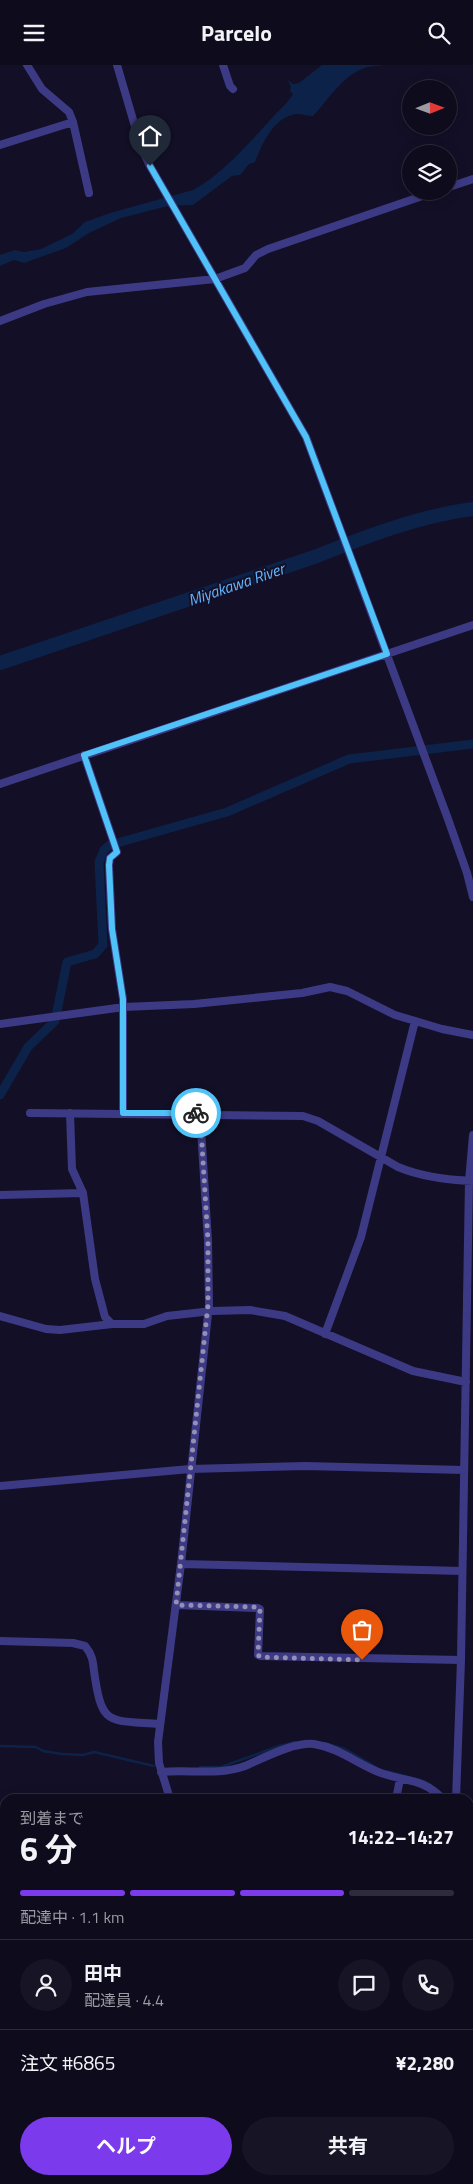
<!DOCTYPE html>
<html lang="ja">
<head>
<meta charset="utf-8">
<style>
  body { margin:0; font-family:"Titillium Web","Noto Sans JP",sans-serif; background:#171425; color:#f1f3f6; height:100vh; display:flex; flex-direction:column; font-size:19px; white-space:nowrap }
  * { box-sizing:border-box; margin:0 }
  p { font-size:16px; color:#9b9ba3 }
  .icon { flex:none; width:28px; height:28px; fill:none; stroke:currentColor; stroke-width:2; stroke-linecap:round; stroke-linejoin:round }
  .map { position:relative; flex:1; overflow:hidden }
  .sheet { position:absolute; left:0px; top:1729px; width:474px; height:391px; display:flex; flex-direction:column; background:#0e0b1c; border-radius:15px 15px 0 0; box-shadow:0 2px 12px #0003,0 0 0 1px #2e2b3b }
  .sheet>* { flex:none }
  .needle { width:32px; rotate:89deg }
  .fabs { position:absolute; left:402px; top:15px; display:grid; gap:10px }
  .fabs a { display:grid; place-items:center; width:55px; height:55px; border-radius:50%; background:#0e0b1c; box-shadow:0 2px 12px #0003,0 0 0 1px #2e2b3b; font-size:25px }
  .pin { position:absolute; display:grid; place-items:center; width:42px; height:42px; color:#fff; margin:-51px -21px; border-radius:50% 50% 50% 0; rotate:-45deg; box-shadow:0 0 5px #0007 }
  .pin .icon { rotate:45deg }
  .courier { position:absolute; display:grid; place-items:center; width:50px; height:50px; margin:-25px; border:4px solid #4fc3f7; border-radius:50%; background:#fff; color:#222; box-shadow:0 1px 6px #0007 }
  .summary em { font-style:normal; font-weight:700 }
  .summary div { display:flex; flex-direction:column-reverse }
  .summary { display:flex; align-items:center; justify-content:space-between; height:85px; padding:0 20px }
  h1 { font-size:32px; font-weight:700; line-height:38px }
  .bar { display:grid; grid-template-columns:repeat(4,1fr); gap:8px 5px; align-content:center; height:60px; padding:0 20px }
  .bar i { height:6px; border-radius:4px; background:#2e2b3b }
  .bar .on { background:#7c3aed }
  .bar p { grid-column:span 4 }
  .line { display:flex; align-items:center; gap:12px; padding:0 20px; border-top:1px solid #2e2b3b }
  .line div { flex:1 }
  .round { display:grid; place-items:center; flex:none; width:52px; height:52px; border-radius:26px; background:#171425 }
  .button { display:flex; gap:10px; margin-top:auto; padding:10px 20px }
  .button a { flex:1; height:58px; border-radius:30px; background:#7c3aed; color:#fff; font-size:20px; font-weight:700; line-height:58px; text-align:center }
  .button a+a { background:#171425; color:#f1f3f6 }
  header { display:flex; justify-content:space-between; align-items:center; height:65px; padding:0 20px; background:#0e0b1c; font-size:22px; font-weight:700 }
  .map>svg:first-child { display:block }
  .water { fill:#0c2248 }
  .lines { fill:none; stroke-linecap:round; stroke-linejoin:round }
  .stream { stroke:#0c2248; stroke-width:2.5 }
  .canal { stroke:#0c2248; stroke-width:9 }
  .river { stroke:#0c2248; stroke-width:14 }
  .minor { stroke:#3d3a85; stroke-width:8 }
  .done { stroke:#948fb3; stroke-width:5; stroke-dasharray:0 9 }
  .route { stroke:#4fc3f7; stroke-width:6 }
  .labels { text-anchor:middle; stroke-width:4; stroke-linejoin:round; paint-order:stroke }
  .water-label { font-size:16px; font-style:italic; fill:#62b6ff; stroke:#130f26 }
</style>
</head>
<body>
<header><svg class="icon" aria-label="menu" viewBox="0 0 24 24"><path d="M4 6h16M4 12h16M4 18h16"/></svg>Parcelo<svg class="icon" aria-label="search" viewBox="0 0 24 24"><circle cx="10" cy="10" r="6"/><path d="M15 15l6 6"/></svg></header>
<div class="map">
<svg width="473" height="2119" viewBox="0 0 473 2119">
  <rect width="100%" height="100%" fill="#130f26"/>
  <!-- water -->
  <path class="water" d="M322,0H384C379,1 373,1 368,2C344,8 329,34 313,51C308,51 302,49 297,49C274,51 262,79 255,97L249,99L240,110L232,111L193,140L168,141L121,153L89,168L66,183L24,198L14,195L0,201V190L15,185L24,187L41,184L72,169L85,157L110,148L193,125C222,110 250,77 272,53C279,45 287,39 293,29L290,26L291,22L288,15L293,19L299,18Z"/>
  <g class="lines">
    <!-- stream -->
    <path class="stream" d="M325,1678L345,1684L376,1702
      M0,1681L36,1682L43,1686L62,1689L83,1690L94,1687L154,1701
      M200,1702H221L279,1681L295,1677
      M386,1706L424,1716L431,1720
      M469,1781H473
      M469,2112L473,2111
      M454,2119L456,2115"/>
    <!-- canal -->
    <path class="canal" d="M0,1030L28,982L55,956L67,897L95,889L103,880L99,797L104,785L110,780L227,747L349,694L473,679"/>
    <!-- river -->
    <path class="river" d="M0,598L317,491C367,471 419,451 473,444"/>
    <!-- minor -->
    <path class="minor" d="M27,0L42,24L69,47L73,57
      M117,0L141,82L150,101L306,372L448,754L467,808L473,832
      M223,0L230,21L233,24
      M0,80L73,57L89,128
      M449,122L473,114
      M0,256L44,239L87,227L215,214L245,203L256,190L268,184L437,126
      M84,690L117,787L110,793L109,800L112,864L123,934V1048
      M0,719L473,560
      M0,959L124,942L194,939L302,928L330,922L347,926L395,950L442,964L473,970
      M30,1048L303,1051L318,1056L398,1102C422,1112 447,1115 473,1116
      M70,1048L72,1104L83,1128L95,1214L105,1252L112,1259
      M0,1130L83,1128
      M0,1251L46,1264L60,1265L112,1259H144L167,1251L212,1246L250,1245L285,1251L413,1306L466,1317
      M325,1269L361,1172L415,956
      M0,1421L190,1404L306,1401L463,1405
      M181,1499L462,1506
      M176,1540L258,1543L260,1544L258,1590L260,1591L461,1595
      M0,1576L73,1578L85,1581C92,1589 93,1596 94,1606C102,1662 107,1655 160,1659
      M161,1707C189,1704 218,1711 245,1701C264,1693 293,1677 314,1679C340,1683 357,1699 381,1708C406,1717 423,1713 443,1734
      M170,1734L159,1698L158,1677L181,1499L209,1240L208,1176L200,1048
      M396,1734L400,1714
      M456,1734L461,1595L469,1116L473,1070
      M0,1775L5,1776
      M469,2103H473
      M446,2119L447,2115"/>
  </g>
  <g class="lines">
    <!-- done -->
    <path class="done" d="M196,1048H200L208,1176V1240L176,1540L258,1542L260,1544L258,1590L260,1592L362,1595"/>
    <!-- route -->
    <path class="route" d="M150,101L306,372L387,589L84,690L117,787L110,793L109,800L112,864L123,934V1048H196"/>
  </g>
  <g class="labels">
    <!-- water labels -->
    <g class="water-label">
      <text transform="translate(236 519) rotate(-19)" y="6">Miyakawa River</text>
    </g>
  </g>
</svg>
<div class="fabs">
<a><svg class="needle" viewBox="-14 -14 28 28"><path d="M0-13l5 13h-10z" fill="#e53935"/><path d="M0 13l5-13h-10z" fill="#9b9ba3"/></svg></a>
<a><svg class="icon" aria-label="layers" viewBox="0 0 24 24"><path d="M12 4l9 5-9 5-9-5zM3 14l9 5 9-5"/></svg></a>
</div>
<div class="pin" style="left:362px;top:1595px;background:#ea580c"><svg class="icon" aria-label="bag" viewBox="0 0 24 24"><path d="M5 8h14l-1 12H6zM9 8a3 3 0 0 1 6 0"/></svg></div>
<div class="pin" style="left:150px;top:101px;background:#1f2937"><svg class="icon" aria-label="home" viewBox="0 0 24 24"><path d="M3 11l9-7 9 7M6 9v11h12V9"/></svg></div>
<div class="courier" style="left:196px;top:1048px"><svg class="icon" aria-label="bike" viewBox="0 0 24 24"><circle cx="6" cy="16" r="4"/><circle cx="18" cy="16" r="4"/><path d="M6 16l4-8h5l3 8M10 8l3 8H6M13 5h3"/></svg></div>
<section class="sheet">
<div class="summary"><div><h1>6 分</h1><p>到着まで</p></div><em>14:22–14:27</em></div>
<div class="bar"><i class="on"></i><i class="on"></i><i class="on"></i><i></i><p>配達中 · 1.1 km</p></div>
<div class="line" style="height:90px"><a class="round"><svg class="icon" aria-label="person" viewBox="0 0 24 24"><circle cx="12" cy="8" r="4"/><path d="M4 21q1-7 8-7t8 7"/></svg></a><div><b>田中</b><p>配達員 · 4.4</p></div><a class="round"><svg class="icon" aria-label="chat" viewBox="0 0 24 24"><path d="M4 5h16v11H9l-5 4z"/></svg></a><a class="round"><svg class="icon" aria-label="phone" viewBox="0 0 24 24"><path d="M5 4h4l2 5-3 2q2 4 5 5l2-3 5 2v4C11 20 4 13 5 4z"/></svg></a></div>
<div class="line" style="height:65px"><div>注文 #6865</div><b>¥2,280</b></div>
<div class="button"><a>ヘルプ</a><a>共有</a></div>
</section>
</div>
</body>
</html>
